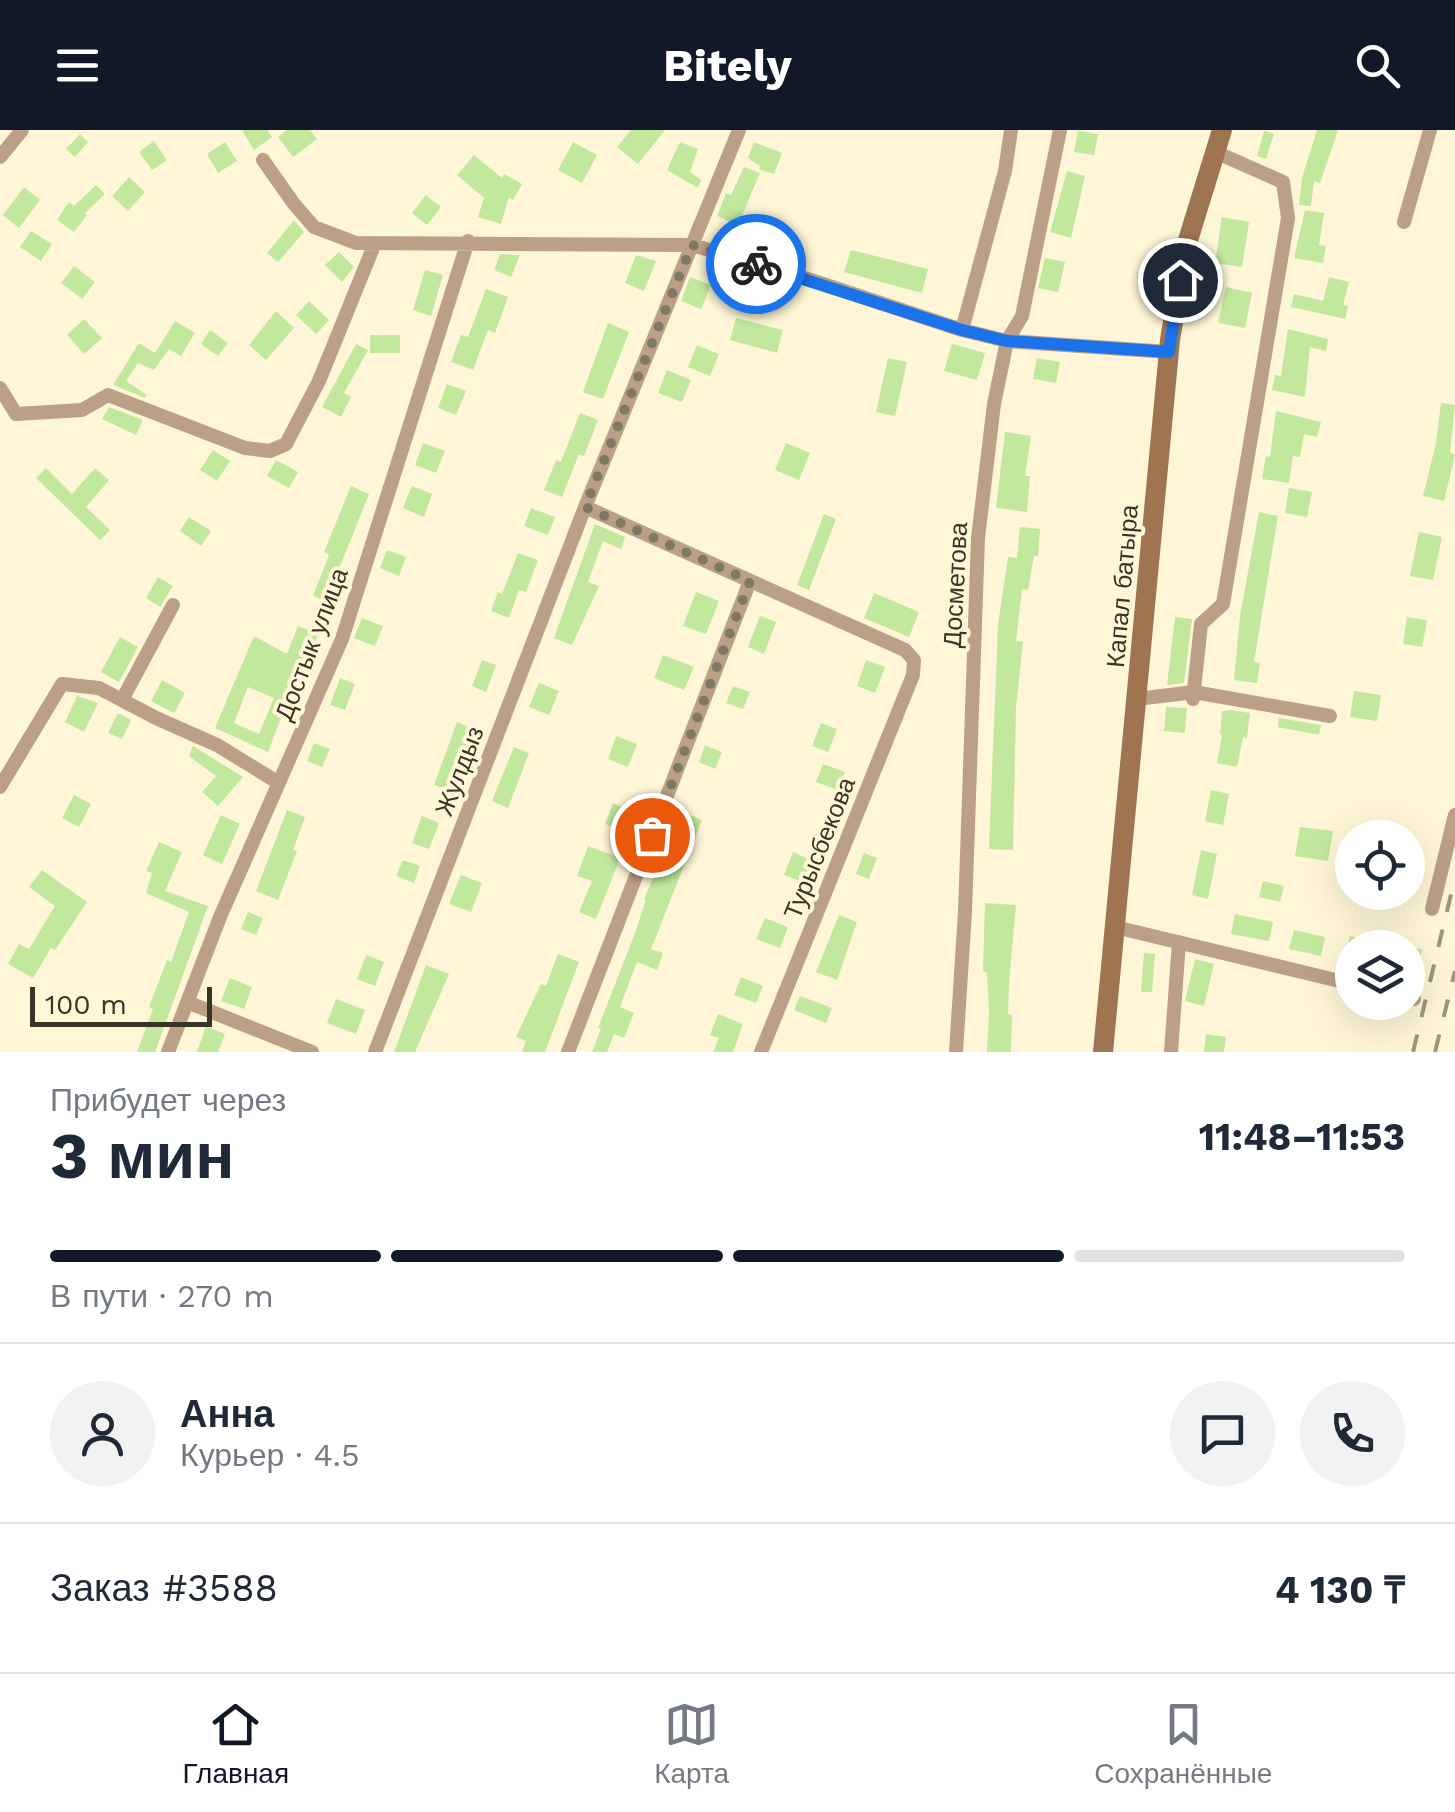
<!DOCTYPE html>
<html lang="ru">
<head>
<meta charset="utf-8">
<style>
  body { margin:0; font-family:"Work Sans",sans-serif; background:#f2f2f3; color:#1f2937; height:100vh; display:flex; flex-direction:column; font-size:38px; white-space:nowrap }
  * { box-sizing:border-box; margin:0 }
  p { font-size:32px; color:#747a83 }
  .icon { flex:none; width:55px; height:55px; fill:none; stroke:currentColor; stroke-width:2; stroke-linecap:round; stroke-linejoin:round }
  .map { position:relative; height:922px; overflow:hidden }
  .sheet { display:flex; flex-direction:column; background:#fff; flex:1 }
  .sheet>* { flex:none }
  .tools { position:absolute; left:1335px; top:690px; display:grid; gap:20px }
  .tools a { display:grid; place-items:center; width:90px; height:90px; border-radius:50%; background:#fff; box-shadow:0 10px 40px #0002; font-size:50px }
  .scale { position:absolute; left:30px; bottom:25px; width:182px; box-sizing:border-box; padding-left:10px; border:5px solid #383528; border-top:0; font-size:28px; line-height:35px; white-space:nowrap; color:#383528; -webkit-text-stroke:8px #fef6d6; paint-order:stroke }
  .pin { position:absolute; display:grid; place-items:center; width:85px; height:85px; color:#fff; margin:-42px; border:5px solid #fff; border-radius:50%; box-shadow:0 2px 10px #0007 }
  .courier { position:absolute; display:grid; place-items:center; width:100px; height:100px; margin:-50px; border:8px solid #1a73e8; border-radius:50%; background:#fff; color:#222; box-shadow:0 2px 12px #0007 }
  .head em { font-style:normal; font-weight:700 }
  .head div { display:flex; flex-direction:column-reverse }
  .head { display:flex; align-items:center; justify-content:space-between; height:170px; padding:0 50px }
  h1 { font-size:65px; font-weight:700; line-height:75px }
  .bar { display:grid; grid-template-columns:repeat(4,1fr); gap:15px 10px; align-content:center; height:120px; padding:0 50px }
  .bar i { height:12px; border-radius:8px; background:#e0e1e3 }
  .bar .active { background:#111827 }
  .bar p { grid-column:span 4 }
  .line { display:flex; align-items:center; gap:25px; padding:0 50px; border-top:2px solid #e0e1e3 }
  .line div { flex:1 }
  .round { display:grid; place-items:center; flex:none; width:105px; height:105px; border-radius:52px; background:#f2f2f3 }
  header { display:flex; justify-content:space-between; align-items:center; height:130px; padding:0 50px; background:#111827; color:#fff; font-size:45px; font-weight:700 }
  .tab-bar { display:flex; justify-content:space-around; align-items:center; height:140px; border-top:2px solid #e0e1e3; background:#fff; font-size:28px; color:#747a83 }
  .tab-bar a { display:grid; justify-items:center; gap:5px }
  .tab-bar .active { color:#111827 }
  .map>svg:first-child { display:block }
  .building { fill:#c1e89d; fill-rule:evenodd }
  .lines { fill:none; stroke-linecap:round; stroke-linejoin:round }
  .street { stroke:#bc9f87; stroke-width:14 }
  .secondary { stroke:#9f7551; stroke-width:20 }
  .rail { stroke:#9c9780; stroke-width:4; stroke-dasharray:18 18; stroke-linecap:butt }
  .done { stroke:#7d7965; stroke-width:10; stroke-dasharray:0 18 }
  .route { stroke:#1a73e8; stroke-width:12 }
  .labels { text-anchor:middle; stroke-width:8; stroke-linejoin:round; paint-order:stroke }
  .street-label { font-size:25px; fill:#383528; stroke:#fef6d6 }
</style>
</head>
<body>
<header><svg class="icon" aria-label="menu" viewBox="0 0 24 24"><path d="M4 6h16M4 12h16M4 18h16"/></svg>Bitely<svg class="icon" aria-label="search" viewBox="0 0 24 24"><circle cx="10" cy="10" r="6"/><path d="M15 15l6 6"/></svg></header>
<div class="map">
<svg width="1455" height="922" viewBox="0 0 1455 922">
  <rect width="100%" height="100%" fill="#fef6d6"/>
  <!-- building -->
  <path class="building" d="M242,0H267L272,7L254,20Z
    M287,0H310L317,9L293,27L278,7Z
    M631,0H665L638,34L617,17Z
    M1317,0H1338L1320,53L1314,51L1311,76L1299,75L1302,48Z
    M1078,1L1098,4L1094,25L1074,22Z
    M1264,1L1274,4L1266,29L1257,26Z
    M80,4L88,12L75,27L66,19Z
    M154,11L167,30L152,40L139,22Z
    M225,12L237,31L218,43L207,24Z
    M573,12L597,25L582,53L558,40Z
    M680,12L698,19L690,42L701,50L698,58L667,40Z
    M754,12L782,23L774,44L759,39L760,36L748,28Z
    M474,25L502,48L504,44L522,54L513,70L509,67L501,94L478,87L484,68L457,45Z
    M744,37L760,43L738,95L717,86L726,63L731,65Z
    M1067,41L1085,46L1071,108L1050,102Z
    M129,47L145,62L128,81L112,66Z
    M96,55L105,64L85,83L87,85L74,102L57,90L69,72L74,76Z
    M24,57L40,70L19,98L3,85Z
    M426,65L441,77L427,95L412,83Z
    M1305,80L1324,83L1319,115L1326,116L1323,133L1294,128Z
    M1222,87L1249,92L1242,137L1215,133Z
    M294,90L304,102L278,132L267,123Z
    M766,96L792,105L785,126L759,117Z
    M31,101L52,114L41,131L20,117Z
    M851,120L928,139L922,163L844,142Z
    M339,122L354,137L342,152L325,135Z
    M500,124L520,125L511,147L494,140Z
    M636,125L656,131L644,161L625,153Z
    M1045,128L1065,132L1058,162L1038,158Z
    M74,136L95,152L82,169L61,153Z
    M425,140L443,145L431,186L413,180Z
    M690,147L711,155L701,179L681,171Z
    M1329,147L1349,152L1343,175L1348,176L1345,189L1291,177L1294,164L1323,171Z
    M1226,157L1252,163L1245,198L1218,193Z
    M486,159L508,167L495,203L488,200L473,240L451,232L461,205L468,207Z
    M309,171L329,190L316,204L296,185Z
    M276,181L294,198L266,230L249,215Z
    M736,188L783,200L777,223L730,210Z
    M84,189L102,208L84,224L67,205Z
    M175,191L195,203L181,226L169,219L154,240L138,233L126,251L147,265L145,268L113,255L139,213L155,223Z
    M608,193L629,202L603,269L583,262Z
    M1288,199L1328,209L1326,221L1310,217L1305,267L1272,260L1275,245L1281,246Z
    M210,200L228,213L218,226L201,214Z
    M370,205H400V223H370Z
    M356,214L368,220L344,263L351,267L341,287L322,277Z
    M952,214L985,223L977,250L944,241Z
    M697,215L719,224L710,246L688,237Z
    M888,228L907,232L895,286L876,282Z
    M1037,228L1060,232L1056,253L1033,249Z
    M667,240L691,250L682,272L658,263Z
    M447,254L466,261L456,285L438,278Z
    M1441,273L1455,275L1450,322L1455,325L1444,371L1423,366L1436,313Z
    M109,277L143,290L136,305L102,289Z
    M1276,281L1321,292L1317,307L1304,304L1300,327L1293,326L1289,353L1262,349L1266,326L1270,327Z
    M580,283L598,290L584,326L579,324L562,367L544,360L556,330L561,332Z
    M1005,302L1031,306L1025,346H1030L1027,382L996,378Z
    M423,313L445,321L436,343L415,335Z
    M786,313L810,323L799,350L775,340Z
    M213,320L230,331L217,351L200,340Z
    M276,330L298,342L289,358L267,346Z
    M46,338L72,364L95,338L109,350L86,377L110,400L100,410L36,348Z
    M351,356L369,364L336,446L341,448L331,473L313,466L329,425L324,422Z
    M412,356L432,364L424,387L403,378Z
    M1289,358L1312,362L1307,387L1285,383Z
    M531,378L555,387L548,405L524,396Z
    M1259,382L1278,386L1254,532L1260,533L1257,553L1234,550L1240,486Z
    M824,384L836,389L809,460L797,455Z
    M189,387L211,401L201,416L180,401Z
    M595,394L625,407L621,419L603,411L588,452L599,456L572,515L554,508Z
    M1020,397L1040,399L1038,426H1034L1028,460L1022,459L1016,511L1023,512L1016,577L1013,720L989,719L998,495L1008,427L1017,428Z
    M1419,402L1442,407L1433,450L1410,446Z
    M387,420L406,427L399,446L380,438Z
    M518,423L538,430L526,462L519,460L509,488L491,481L498,462L502,464Z
    M158,447L173,456L160,477L146,468Z
    M696,462L719,471L706,504L683,496Z
    M874,463L919,482L909,507L864,488Z
    M760,486L776,492L764,524L748,517Z
    M1175,487L1192,489L1184,553L1167,555Z
    M1407,487L1427,490L1422,517L1403,514Z
    M362,488L383,496L375,516L354,508Z
    M298,496L318,504L304,552L296,548L268,622L215,598L254,506L287,524ZM248,557L274,568L259,604L234,593Z
    M120,507L138,517L119,552L101,542Z
    M663,525L694,537L684,560L654,548Z
    M482,530L496,535L486,562L472,556Z
    M866,530L885,537L875,563L857,556Z
    M340,548L355,554L345,580L330,575Z
    M162,550L185,563L174,583L151,571Z
    M539,553L559,561L549,585L529,577Z
    M733,556L750,562L743,579L726,573Z
    M1354,561L1381,565L1377,591L1350,587Z
    M77,566L98,573L84,602L65,592Z
    M1166,577L1187,578L1185,603L1164,601Z
    M1231,580L1250,583L1247,608L1243,607L1237,637L1217,633L1222,605L1220,604L1222,581Z
    M118,583L131,590L122,609L108,603Z
    M1279,588L1321,595L1319,605L1278,597Z
    M457,592L475,600L453,662L434,655Z
    M821,593L837,599L828,622L812,616Z
    M616,606L637,614L628,637L608,629Z
    M314,613L330,619L322,637L307,631Z
    M705,615L722,622L715,639L699,632Z
    M193,616L243,647L218,676L202,662L216,646L189,626Z
    M514,617L529,623L508,678L492,671Z
    M823,634L845,642L838,660L816,652Z
    M1211,660L1229,664L1223,695L1205,691Z
    M74,665L91,674L79,697L62,688Z
    M613,673L637,683L629,703L605,694Z
    M287,680L305,687L293,720L297,721L278,770L256,761Z
    M681,682L702,690L651,819L663,823L657,840L637,832L620,877L634,883L624,908L614,904L607,922H592L601,899L598,898L635,803L646,770L644,769Z
    M221,685L240,694L222,734L203,725Z
    M422,686L439,693L429,719L412,713Z
    M1300,697L1333,701L1328,731L1295,726Z
    M159,712L182,722L165,761L208,776L155,922H137L153,879L149,877L167,830L171,832L189,782L146,763L152,743L146,741Z
    M588,716L620,728L596,789L579,782L592,751L577,746Z
    M1201,720L1217,724L1208,769L1192,765Z
    M793,722L811,730L803,752L784,745Z
    M864,723L877,728L869,749L856,744Z
    M403,730L420,736L414,753L396,746Z
    M42,740L87,772L55,820L51,818L33,848L8,834L19,814L29,819L55,776L29,757Z
    M461,745L482,753L471,782L449,774Z
    M1263,751L1284,756L1280,772L1259,767Z
    M985,773L1016,775L1009,852L1008,884L1012,885L1011,922H987L989,881L987,842L983,841Z
    M248,782L263,788L256,805L241,799Z
    M1235,784L1273,792L1269,811L1231,804Z
    M839,785L857,792L837,850L816,842Z
    M765,788L788,797L780,818L756,809Z
    M1294,800L1325,807L1321,826L1289,819Z
    M1350,806L1381,813L1380,818H1347Z
    M1408,817L1422,819L1418,840L1408,838Z
    M1144,823L1155,824L1152,862H1141Z
    M558,824L579,832L545,922H522L526,911L516,907L541,854L546,856Z
    M366,825L384,832L375,856L357,849Z
    M1195,829L1214,834L1204,876L1185,871Z
    M426,835L449,844L415,922H394Z
    M741,847L763,856L756,873L734,865Z
    M230,848L252,857L244,879L221,871Z
    M800,866L832,878L826,893L794,880Z
    M336,869L365,880L356,904L327,893Z
    M718,884L743,894L733,922H713L719,908L710,905Z
    M206,896L225,904L218,922H197Z
    M1206,904L1226,907L1224,922H1204Z"/>
  <g class="lines">
    <!-- street -->
    <path class="street" d="M0,27L22,0
      M263,30L294,74L314,97L356,113L692,115L814,151L962,200L1007,211L1169,222
      M1404,92L1430,0
      M962,200L1005,41L1011,0
      M0,258L16,284L82,280L108,265L245,318L270,321L286,314L319,251L375,113
      M585,377L905,520L914,530L913,545L761,922
      M1137,569L1194,562L1330,586
      M1193,569L1201,494L1223,474L1288,88L1283,52L1213,21
      M122,570L173,475
      M0,657L62,554L99,558L156,588L217,615L279,653
      M1432,779L1455,685
      M1115,797L1352,854
      M1408,867L1414,869
      M187,872L312,922
      M168,922L220,787L342,509L468,111
      M375,922L585,377L739,0
      M568,922L750,451
      M956,922L965,782L978,408L994,274L1007,211L1022,186L1060,0
      M1171,922L1179,812"/>
    <!-- secondary -->
    <path class="secondary" d="M1103,922L1170,210L1185,120L1222,0"/>
    <!-- rail -->
    <path class="rail" d="M1413,922L1455,748
      M1435,922L1455,841"/>
  </g>
  <g class="lines">
    <!-- done -->
    <path class="done" d="M652,705L750,451L585,377L692,115L756,134"/>
    <!-- route -->
    <path class="route" d="M756,134L962,200L1007,211L1169,222L1180,150"/>
  </g>
  <g class="labels">
    <!-- street labels -->
    <g class="street-label">
      <text transform="translate(955 455) rotate(-87)" y="9">Досметова</text>
      <text transform="translate(1122 456) rotate(-85)" y="9">Капал батыра</text>
      <text transform="translate(311 514) rotate(-69)" y="9">Достык улица</text>
      <text transform="translate(459 641) rotate(-69)" y="9">Жулдыз</text>
      <text transform="translate(819 718) rotate(-68)" y="9">Турысбекова</text>
    </g>
  </g>
</svg>
<div class="tools">
<a><svg class="icon" aria-label="locate" viewBox="0 0 24 24"><circle cx="12" cy="12" r="6"/><path d="M12 2v4M12 18v4M2 12h4M18 12h4"/></svg></a>
<a><svg class="icon" aria-label="layers" viewBox="0 0 24 24"><path d="M12 4l9 5-9 5-9-5zM3 14l9 5 9-5"/></svg></a>
</div>
<div class="scale">100 m</div>
<div class="pin" style="left:652px;top:705px;background:#ea580c"><svg class="icon" aria-label="bag" viewBox="0 0 24 24"><path d="M5 8h14l-1 12H6zM9 8a3 3 0 0 1 6 0"/></svg></div>
<div class="pin" style="left:1180px;top:150px;background:#1f2937"><svg class="icon" aria-label="home" viewBox="0 0 24 24"><path d="M3 11l9-7 9 7M6 9v11h12V9"/></svg></div>
<div class="courier" style="left:756px;top:134px"><svg class="icon" aria-label="bike" viewBox="0 0 24 24"><circle cx="6" cy="16" r="4"/><circle cx="18" cy="16" r="4"/><path d="M6 16l4-8h5l3 8M10 8l3 8H6M13 5h3"/></svg></div>
</div>
<section class="sheet">
<div class="head"><div><h1>3 мин</h1><p>Прибудет через</p></div><em>11:48–11:53</em></div>
<div class="bar"><i class="active"></i><i class="active"></i><i class="active"></i><i></i><p>В пути · 270 m</p></div>
<div class="line" style="height:180px"><a class="round"><svg class="icon" aria-label="person" viewBox="0 0 24 24"><circle cx="12" cy="8" r="4"/><path d="M4 21q1-7 8-7t8 7"/></svg></a><div><b>Анна</b><p>Курьер · 4.5</p></div><a class="round"><svg class="icon" aria-label="chat" viewBox="0 0 24 24"><path d="M4 5h16v11H9l-5 4z"/></svg></a><a class="round"><svg class="icon" aria-label="phone" viewBox="0 0 24 24"><path d="M5 4h4l2 5-3 2q2 4 5 5l2-3 5 2v4C11 20 4 13 5 4z"/></svg></a></div>
<div class="line" style="height:130px"><div>Заказ #3588</div><b>4 130 ₸</b></div>
</section>
<nav class="tab-bar">
<a class="active"><svg class="icon" aria-label="home" viewBox="0 0 24 24"><path d="M3 11l9-7 9 7M6 9v11h12V9"/></svg>Главная</a>
<a><svg class="icon" aria-label="map" viewBox="0 0 24 24"><path d="M3 6l6-2 6 2 6-2v14l-6 2-6-2-6 2zM9 4v14M15 6v14"/></svg>Карта</a>
<a><svg class="icon" aria-label="saved" viewBox="0 0 24 24"><path d="M7 4h10v16l-5-4-5 4z"/></svg>Сохранённые</a>
</nav>
</body>
</html>
